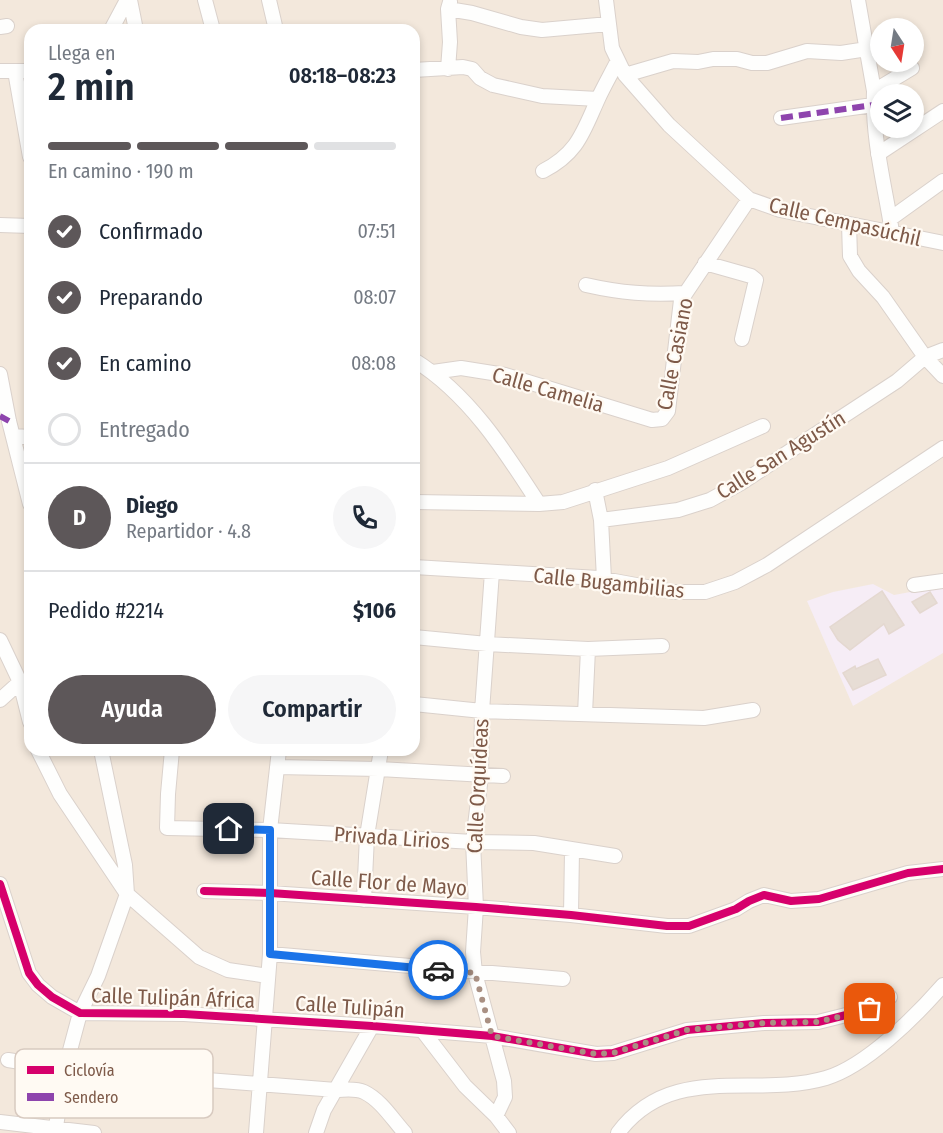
<!DOCTYPE html>
<html lang="es">
<head>
<meta charset="utf-8">
<style>
  body { margin:0; font-family:"Fira Sans Condensed",sans-serif; background:#f6f6f7; color:#1f2937; height:100vh; display:flex; flex-direction:column; font-size:22px; white-space:nowrap }
  * { box-sizing:border-box; margin:0 }
  p { font-size:20px; color:#747a83 }
  .icon { flex:none; width:33px; height:33px; fill:none; stroke:currentColor; stroke-width:2; stroke-linecap:round; stroke-linejoin:round }
  .map { position:relative; flex:1; overflow:hidden }
  .sheet { position:absolute; left:24px; top:24px; width:396px; height:732px; display:flex; flex-direction:column; background:#fff; border-radius:18px; box-shadow:0 3px 9px #0003 }
  .sheet>* { flex:none }
  .needle { width:39px; rotate:168deg }
  .buttons { position:absolute; left:870px; top:18px; display:grid; gap:12px }
  .buttons a { display:grid; place-items:center; width:54px; height:54px; border-radius:50%; background:#fff; box-shadow:0 3px 9px #0003; font-size:30px }
  .pin { position:absolute; display:grid; place-items:center; width:51px; height:51px; color:#fff; margin:-26px; border-radius:12px; box-shadow:0 3px 9px #0006 }
  .courier { position:absolute; display:grid; place-items:center; width:60px; height:60px; margin:-30px; border:4px solid #1a73e8; border-radius:50%; background:#fff; color:#222; box-shadow:0 2px 8px #0007 }
  .head em { font-style:normal; font-weight:600 }
  .head div { display:flex; flex-direction:column-reverse }
  .head { display:flex; align-items:center; justify-content:space-between; height:102px; padding:0 24px }
  h1 { font-size:39px; font-weight:600; line-height:45px }
  .bar { display:grid; grid-template-columns:repeat(4,1fr); gap:9px 6px; align-content:center; height:72px; padding:0 24px }
  .bar i { height:8px; border-radius:4px; background:#e0e1e3 }
  .bar .selected { background:#5d5759 }
  .bar p { grid-column:span 4 }
  .line { display:flex; align-items:center; gap:15px; padding:0 24px; border-top:2px solid #e0e1e3 }
  .line div { flex:1 }
  .round { display:grid; place-items:center; flex:none; width:63px; height:63px; border-radius:32px; background:#f6f6f7 }
  ol { padding:0 24px; list-style:none }
  li { display:flex; align-items:center; gap:18px; height:66px }
  li p { margin-inline-start:auto }
  li .icon { padding:6px; border-radius:50%; background:#5d5759; color:#fff; stroke-width:4 }
  li:last-child { color:#747a83 }
  li i { width:33px; height:33px; border:3px solid #e0e1e3; border-radius:50% }
  .cta { display:flex; gap:12px; margin-top:auto; padding:12px 24px }
  .cta a { flex:1; height:69px; border-radius:36px; background:#5d5759; color:#fff; font-size:24px; font-weight:600; line-height:69px; text-align:center }
  .cta a+a { background:#f6f6f7; color:#1f2937 }
  .map>svg:first-child { display:block }
  .residential { fill:#f3e8dc; fill-rule:evenodd }
  .education { fill:#f6edf6 }
  .building { fill:#e7ddd5; stroke:#e4d8d0; stroke-width:1.5 }
  .lines { fill:none; stroke-linecap:round; stroke-linejoin:round }
  .minor-casing { stroke:#dad1cb; stroke-width:16 }
  .minor { stroke:#fefefd; stroke-width:14 }
  .quiet { stroke:#8e44ad; stroke-width:6; stroke-dasharray:12 6; stroke-linecap:butt }
  .cycleway-casing { stroke:#fffaf3; stroke-width:11 }
  .cycleway { stroke:#d6006c; stroke-width:8 }
  .done { stroke:#a99083; stroke-width:6; stroke-dasharray:0 10.8 }
  .route { stroke:#1a73e8; stroke-width:8 }
  .labels { text-anchor:middle; stroke-width:4.5; stroke-linejoin:round; paint-order:stroke }
  .street-label { font-size:21px; fill:#7e5a49; stroke:#fffaf3 }
  .key { fill:#fffaf3; stroke:#d8cac0; stroke-width:1.5 }
  .key-label { font-size:16px; fill:#7e5a49 }
</style>
</head>
<body>
<div class="map">
<svg width="943" height="1133" viewBox="0 0 943 1133">
  <rect width="100%" height="100%" fill="#faf5ef"/>
  <!-- residential -->
  <path class="residential" d="M0,0H943V1133H0ZM880,28H914V62H880ZM30,30H414V750H30ZM880,94H914V128H880Z"/>
  <!-- education -->
  <path class="education" d="M873,584L894,595L943,586V653L853,706L807,601L833,592Z"/>
  <!-- building -->
  <path class="building" d="M882,591L904,625L889,634L884,624L850,650L838,640L830,627Z
    M930,592L937,603L920,613L912,602Z
    M878,659L886,675L853,690L843,673L855,666L856,669Z"/>
  <g class="lines">
    <defs>
      <path id="minor" d="M130,0L136,30
        M205,0L213,30
        M269,0L276,30
        M606,0L612,48L625,75L669,125L749,199L780,210L943,243
        M858,0L874,91C872,139 885,186 892,232
        M448,9L472,13L521,27L542,30L609,24
        M0,27L7,26
        M111,30L127,0
        M448,69L450,42L448,9L450,2
        M414,70L463,67L472,69L480,78L493,85L542,96L598,99
        M0,71H30
        M15,71L30,157
        M625,75L673,61L698,62L713,59H737L752,63H767L807,51L841,53L867,49
        M874,91L912,68
        M781,118L873,105
        M878,154L943,111
        M543,171C578,153 583,132 598,99C604,86 611,74 617,62
        M890,219L943,181
        M849,224L850,256L859,271L883,297L925,357L943,376
        M0,225L30,226
        M705,263L751,276L756,280L742,339
        M586,285C621,293 649,295 685,293
        M414,360C469,394 505,451 539,504
        M433,372L461,368L505,375L652,420L662,419L668,411L681,300L749,199
        M0,374L9,421L30,504
        M13,436L30,437
        M595,490L601,520L604,579
        M414,502L539,504L563,502L668,468L763,426
        M601,520L678,510L710,500L741,483L897,381L925,357L943,350
        M414,567L598,578L674,592H705L735,582L767,565L943,448
        M492,572L482,711L481,776L473,842L476,907L473,952L475,973L504,1081L505,1097L496,1116L509,1133
        M914,585L943,581
        M414,637L487,644L588,649L662,646
        M0,640L20,682L30,722
        M0,700L20,682
        M414,704L482,711L704,718L753,710
        M585,714L588,649
        M38,750L60,794L127,894L199,957L228,970L268,976
        M172,750L168,794L167,828L270,830L473,842L534,843L615,856
        M277,767L379,769L503,776
        M0,884L29,973L38,985L52,997L80,1013L184,1014L372,1026L492,1036L596,1054L613,1053L687,1030L764,1023L818,1022L870,1009L890,997
        M204,891L270,893L476,907L571,915L667,926H689L736,909L749,901L764,895L791,901L819,899L908,873L943,869
        M364,900L367,836L381,750
        M571,915L572,850
        M270,954L563,979
        M422,1030L465,1086L496,1116
        M8,1060L65,1069L336,1090C345,1090 355,1088 364,1092C381,1100 393,1120 405,1133
        M0,1122L94,1133
        M55,1133L65,1069L80,1013L98,976L127,894L125,865L101,750
        M256,1133L270,954V830L279,750
        M316,1133L324,1110L372,1026
        M618,1133C672,1061 753,1099 826,1078C866,1066 915,1017 943,985"/>
    </defs>
    <!-- minor casing -->
    <use href="#minor" class="minor-casing"/>
    <!-- minor -->
    <use href="#minor" class="minor"/>
    <!-- quiet -->
    <path class="quiet" d="M781,118L873,105
      M0,416L9,421"/>
    <defs>
      <path id="cycleway" d="M0,884L29,973L38,985L52,997L80,1013L184,1014L372,1026L492,1036L596,1054L613,1053L687,1030L764,1023L818,1022L870,1009L890,997
        M204,891L270,893L476,907L571,915L667,926H689L736,909L749,901L764,895L791,901L819,899L908,873L943,869"/>
    </defs>
    <!-- cycleway casing -->
    <use href="#cycleway" class="cycleway-casing"/>
    <!-- cycleway -->
    <use href="#cycleway" class="cycleway"/>
  </g>
  <g class="lines">
    <!-- done -->
    <path class="done" d="M438,970L475,973L492,1036L596,1054L613,1053L687,1030L764,1023L818,1022L870,1009"/>
    <!-- route -->
    <path class="route" d="M229,829L270,830V954L438,970"/>
  </g>
  <g class="labels">
    <!-- street labels -->
    <g class="street-label">
      <text transform="translate(845 222) rotate(13)" y="7">Calle Cempasúchil</text>
      <text transform="translate(675 354) rotate(-79)" y="7">Calle Casiano</text>
      <text transform="translate(548 390) rotate(16)" y="7">Calle Camelia</text>
      <text transform="translate(781 455) rotate(-32)" y="7">Calle San Agustín</text>
      <text transform="translate(609 583) rotate(6)" y="7">Calle Bugambilias</text>
      <text transform="translate(478 786) rotate(-87)" y="7">Calle Orquídeas</text>
      <text transform="translate(392 838) rotate(4)" y="7">Privada Lirios</text>
      <text transform="translate(389 883) rotate(4)" y="7">Calle Flor de Mayo</text>
      <text transform="translate(173 998) rotate(2)" y="7">Calle Tulipán África</text>
      <text transform="translate(350 1007) rotate(4)" y="7">Calle Tulipán</text>
    </g>
  </g>
  <!-- legend -->
  <rect x="15" y="1049" width="198" height="69" rx="9" class="key"/>
  <rect x="27" y="1066" width="27" height="8" fill="#d6006c"/>
  <rect x="27" y="1093" width="27" height="8" fill="#8e44ad"/>
  <g class="key-label">
    <text x="64" y="1076">Ciclovía</text>
    <text x="64" y="1103">Sendero</text>
  </g>
</svg>
<div class="buttons">
<a><svg class="needle" viewBox="-14 -14 28 28"><path d="M0-13l5 13h-10z" fill="#e53935"/><path d="M0 13l5-13h-10z" fill="#747a83"/></svg></a>
<a><svg class="icon" aria-label="layers" viewBox="0 0 24 24"><path d="M12 4l9 5-9 5-9-5zM3 14l9 5 9-5"/></svg></a>
</div>
<div class="pin" style="left:870px;top:1009px;background:#ea580c"><svg class="icon" aria-label="bag" viewBox="0 0 24 24"><path d="M5 8h14l-1 12H6zM9 8a3 3 0 0 1 6 0"/></svg></div>
<div class="pin" style="left:229px;top:829px;background:#1f2937"><svg class="icon" aria-label="home" viewBox="0 0 24 24"><path d="M3 11l9-7 9 7M6 9v11h12V9"/></svg></div>
<div class="courier" style="left:438px;top:970px"><svg class="icon" aria-label="car" viewBox="0 0 24 24"><path d="M5 17H2v-5l4-1 3-4h7l3 4 3 1v5h-3M9 17h6M6 11h13"/><circle cx="7" cy="17" r="2"/><circle cx="17" cy="17" r="2"/></svg></div>
<section class="sheet">
<div class="head"><div><h1>2 min</h1><p>Llega en</p></div><em>08:18–08:23</em></div>
<div class="bar"><i class="selected"></i><i class="selected"></i><i class="selected"></i><i></i><p>En camino · 190 m</p></div>
<ol>
<li><svg class="icon" aria-label="check" viewBox="0 0 24 24"><path d="M5 12l5 5 9-10"/></svg>Confirmado<p>07:51</p></li>
<li><svg class="icon" aria-label="check" viewBox="0 0 24 24"><path d="M5 12l5 5 9-10"/></svg>Preparando<p>08:07</p></li>
<li><svg class="icon" aria-label="check" viewBox="0 0 24 24"><path d="M5 12l5 5 9-10"/></svg>En camino<p>08:08</p></li>
<li><i></i>Entregado</li>
</ol>
<div class="line" style="height:108px"><b class="round" style="background:#5d5759;color:#fff">D</b><div><b>Diego</b><p>Repartidor · 4.8</p></div><a class="round"><svg class="icon" aria-label="phone" viewBox="0 0 24 24"><path d="M5 4h4l2 5-3 2q2 4 5 5l2-3 5 2v4C11 20 4 13 5 4z"/></svg></a></div>
<div class="line" style="height:78px"><div>Pedido #2214</div><b>$106</b></div>
<div class="cta"><a>Ayuda</a><a>Compartir</a></div>
</section>
</div>
</body>
</html>
